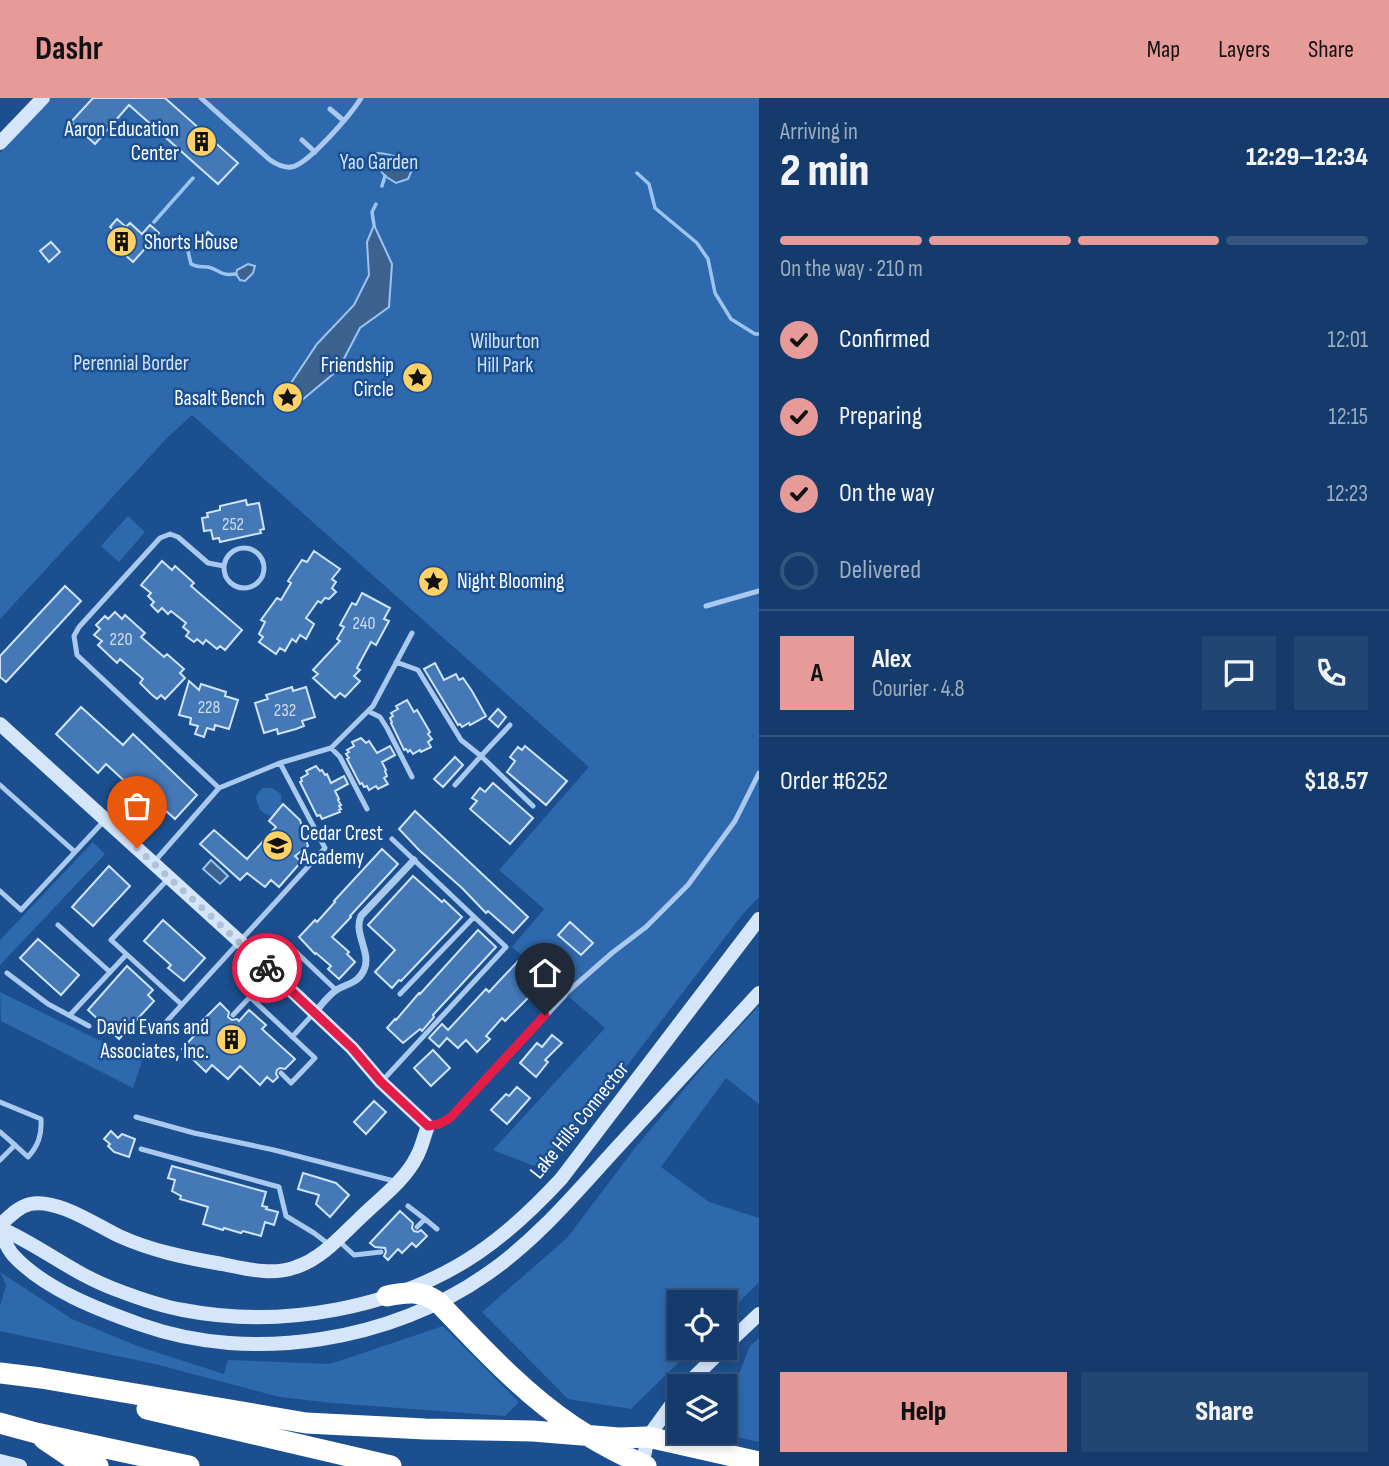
<!DOCTYPE html>
<html lang="en">
<head>
<meta charset="utf-8">
<style>
  body { margin:0; font-family:"Sofia Sans Condensed",sans-serif; background:#214673; color:#f1f3f6; height:100vh; display:flex; flex-direction:column; font-size:26px; white-space:nowrap }
  * { box-sizing:border-box; margin:0 }
  p { font-size:23px; color:#9dadc1 }
  .icon { flex:none; width:38px; height:38px; fill:none; stroke:currentColor; stroke-width:2; stroke-linecap:round; stroke-linejoin:round }
  .map { position:relative; flex:1; overflow:hidden }
  .panel { display:flex; flex-direction:column; background:#143b6b; width:630px }
  .panel>* { flex:none }
  .tools { position:absolute; left:667px; top:1192px; display:grid; gap:14px }
  .tools a { display:grid; place-items:center; width:70px; height:70px; border-radius:0px; background:#143b6b; box-shadow:0 4px 10px #0003,0 0 0 2px #33557e; font-size:35px }
  .pin { position:absolute; display:grid; place-items:center; width:60px; height:60px; color:#fff; margin:-72px -30px; border-radius:50% 50% 50% 0; rotate:-45deg; box-shadow:0 0 7px #0007 }
  .pin .icon { rotate:45deg }
  .courier { position:absolute; display:grid; place-items:center; width:70px; height:70px; margin:-35px; border:5px solid #e11d48; border-radius:50%; background:#fff; color:#222; box-shadow:0 2px 9px #0007 }
  .overview em { font-style:normal; font-weight:800 }
  .overview div { display:flex; flex-direction:column-reverse }
  .overview { display:flex; align-items:center; justify-content:space-between; height:119px; padding:0 21px }
  h1 { font-size:46px; font-weight:800; line-height:52px }
  .bar { display:grid; grid-template-columns:repeat(4,1fr); gap:10px 7px; align-content:center; height:84px; padding:0 21px }
  .bar i { height:9px; border-radius:5px; background:#33557e }
  .bar .on { background:#e69b98 }
  .bar p { grid-column:span 4 }
  .line { display:flex; align-items:center; gap:18px; padding:0 21px; border-top:2px solid #33557e }
  .line div { flex:1 }
  .round { display:grid; place-items:center; flex:none; width:74px; height:74px; border-radius:0px; background:#214673 }
  ol { padding:0 21px; list-style:none }
  li { display:flex; align-items:center; gap:21px; height:77px }
  li p { margin-inline-start:auto }
  li .icon { padding:7px; border-radius:50%; background:#e69b98; color:#111; stroke-width:4 }
  li:last-child { color:#9dadc1 }
  li i { width:38px; height:38px; border:4px solid #33557e; border-radius:50% }
  .action { display:flex; gap:14px; margin-top:auto; padding:14px 21px }
  .action a { flex:1; height:80px; border-radius:0px; background:#e69b98; color:#111; font-size:28px; font-weight:800; line-height:80px; text-align:center }
  .action a+a { background:#214673; color:#f1f3f6 }
  header { display:flex; align-items:center; gap:42px; box-sizing:border-box; height:98px; padding:0 35px; background:#e69b98; color:#111 }
  header strong { font-size:33px }
  nav { display:flex; gap:38px; margin-inline-start:auto; font-size:24px }
  main { display:flex; flex:1; min-height:0 }
  .map>svg:first-child { display:block }
  .green { fill:#2e69ad }
  .water { fill:#3c6290; stroke:#9cc4f0; stroke-width:2 }
  .lines { fill:none; stroke-linecap:round; stroke-linejoin:round }
  .stream { stroke:#9cc4f0; stroke-width:3.5 }
  .building { fill:#4478b7; stroke:#cfe3fa; stroke-width:2 }
  .lane { stroke:#a9c9ee; stroke-width:5 }
  .street { stroke:#a9c9ee; stroke-width:7 }
  .secondary { stroke:#d6e6fa; stroke-width:14 }
  .highway { stroke:#fff; stroke-width:21 }
  .done { stroke:#afc1d8; stroke-width:7; stroke-dasharray:0 12.6 }
  .route { stroke:#e11d48; stroke-width:9 }
  .labels { text-anchor:middle; stroke-width:5; stroke-linejoin:round; paint-order:stroke }
  .number-label { font-size:18px; fill:#d0dded }
  .poi-label { font-size:21px; fill:#fff; stroke:#1b4f8f; text-anchor:end }
  .park-label { font-size:21px; fill:#cfe3fa; stroke:#1b4f8f }
  .street-label { font-size:21px; fill:#fff; stroke:#1b4f8f }
</style>
</head>
<body>
<header>
<strong>Dashr</strong>
<nav><a>Map</a><a>Layers</a><a>Share</a></nav>
</header>
<main>
<div class="map">
<svg width="759" height="1368" viewBox="0 0 759 1368">
  <rect width="100%" height="100%" fill="#1b4f8f"/>
  <!-- green -->
  <path class="green" d="M51,0H759V799L742,817L578,1032L534,1068L493,1052L605,930L512,849L544,811L499,772L589,669L192,317L167,340L0,521V55Z
    M128,418L145,434L119,464L101,448Z
    M262,690H272L281,696V707L271,718C260,715 257,709 256,698Z
    M93,744L105,756L0,867V842Z
    M0,894L142,963L133,990L1,923Z
    M759,908V1006L726,980L661,1069L709,1104L759,1120V1184L725,1218L724,1204H679V1250H693L631,1311L568,1301L482,1214L567,1140L635,1050L707,964Z
    M0,1174L72,1221L140,1249L224,1276L228,1262L330,1266L443,1228L519,1304L505,1318L332,1305L280,1299L155,1266L0,1233V1208L6,1187Z
    M759,1240V1344L728,1337L725,1332V1312L750,1248Z"/>
  <!-- water -->
  <path class="water" d="M377,55C393,56 402,60 412,72L408,81L396,85L385,78L377,68Z
    M374,127L392,166L389,209L360,230L338,272L296,307L281,300L317,246L354,207L369,177L367,144Z
    M248,166L255,168L253,175L245,183L240,182L236,176L237,172Z
    M211,762L228,778L220,786L203,771Z"/>
  <g class="lines">
    <!-- stream -->
    <path class="stream" d="M637,75L649,86L655,110L697,145L708,161L715,195L731,221L755,236H759
      M382,88L385,78
      M154,124L193,80
      M374,127L372,114L376,106
      M188,153L191,166C198,170 201,168 208,169C221,172 218,178 236,176"/>
  </g>
  <!-- building -->
  <path class="building" d="M93,0H165L238,65L218,86L129,7L95,46L71,24Z
    M117,121L126,129L130,125L142,136L150,127L159,135L133,164L112,145L113,144L110,141L116,134L110,129Z
    M208,134L217,141L211,149L202,142Z
    M51,144L60,154L49,164L40,153Z
    M246,402L247,407L259,405L264,431L260,432L261,435L220,444L219,440L213,441L211,432L204,433L202,420L208,419L207,415L220,412V408Z
    M314,453L340,471L332,481L336,484L332,490L336,494L329,501L325,500L321,505L318,503L306,520L314,526L306,541L300,537L296,544L292,541L285,553L280,550L276,556L259,544L263,539L259,536L265,524L261,522L277,500L281,502L291,485L288,483L302,462L307,464Z
    M162,463L172,472L175,468L194,485L191,488L242,532L225,552L220,548L217,551L206,542L203,546L197,541L194,544L186,538L189,534L183,529L186,525L171,513L168,516L162,510L158,514L151,507L154,504L148,498L151,495L141,487Z
    M65,488L81,503L6,584L0,579V558Z
    M362,495L390,510L384,521L389,523L376,547L371,544L357,570L360,572L354,578L360,583L345,599L340,595L335,600L313,580L318,576L313,572L340,543L337,541L344,529L340,527L352,505L356,507Z
    M115,514L122,521L125,517L145,535L141,539L164,559L167,556L184,571L180,575L185,580L165,601L161,597L157,601L151,596L140,585L143,581L120,561L117,565L98,547L102,543L94,537L100,531L96,527L105,518L108,521Z
    M435,565L444,582L456,576L459,582L463,580L472,593L486,618L470,627L469,625L462,629L460,626L458,627L424,571Z
    M189,583L199,592L201,586L226,594L225,598L238,602L229,631L215,627L214,632L207,630L204,639L195,636L198,628L190,626L191,620L179,617Z
    M292,589L293,593L306,589L315,619L302,623L304,628L296,631L278,636L277,631L264,635L255,605L268,601L266,597Z
    M407,602L414,614L417,612L430,634L428,636L432,641L428,644L431,649L421,654L420,652L413,656L410,652L408,654L406,651L404,652L391,625L392,624L390,620L393,618L391,615L398,611L396,608Z
    M81,609L123,647L133,636L197,697L175,721L136,686L132,690L106,666L98,675L56,636Z
    M498,611L506,619L498,629L489,621Z
    M361,640L366,645L369,643L377,655L390,648L395,657L382,664L386,672L385,673L387,678L384,680L388,686L378,691L376,688L369,692L367,688L364,689L362,685L360,686L347,661L349,660L346,656L349,654L347,652L354,648L352,644Z
    M525,648L567,683L546,707L507,674L515,663L510,659L518,649L522,652Z
    M455,659L463,667L443,689L434,681Z
    M316,668L320,673L322,672L325,677L327,676L331,685L344,678L348,686L335,693L339,701L338,702L341,707L339,708L341,711L339,712L340,714L322,721L320,717L317,718L300,684L302,683L301,680L308,676L306,673Z
    M493,685L533,720L510,746L470,711L477,703L472,700L480,690L485,694Z
    M283,706L300,722L308,748L295,758L301,764L279,789L271,782L265,789L247,775L240,782L200,746L214,732L247,761L276,729L269,723Z
    M415,713L528,819L513,835L488,813L486,815L462,790L419,752L399,731Z
    M382,751L398,766L350,818L351,819L332,839L349,854L347,856L355,864L339,881L328,871L331,868L316,855L315,856L299,839L315,822L317,824L335,804L334,803Z
    M109,768L130,788L93,828L72,809Z
    M413,778L442,804L444,802L462,819L401,883L399,882L392,890L375,874L395,852L368,827Z
    M163,822L205,860L184,883L168,870L171,867L144,843Z
    M570,824L593,845L581,857L558,837Z
    M478,832L496,849L433,917L434,919L422,933L420,931L403,945L387,930L395,921L396,922L419,895L420,896Z
    M38,841L79,877L61,897L20,860Z
    M518,863L544,884L505,923L502,920L486,938L490,941L477,954L466,942L458,950L447,940L439,949L429,940L442,926L448,932L486,891L489,894Z
    M127,868L153,892L148,897L154,903L119,941L88,912Z
    M220,905L229,914L228,919L232,922L237,921L239,923L249,912L266,927L262,931L295,961L285,971L280,970L277,972L276,976L278,979L273,984L267,979L260,987L240,968L228,981L212,967L206,974L182,951L205,926L202,923Z
    M552,937L562,945L545,962L548,964L536,979L520,965L537,945L542,949Z
    M433,952L450,970L431,988L414,970Z
    M517,989L530,1000L507,1026L491,1012L506,996L509,998Z
    M374,1003L386,1014L366,1036L354,1024Z
    M111,1033L118,1040L122,1036L135,1041L129,1059L114,1054L108,1048L110,1046L104,1041Z
    M172,1068L266,1094L262,1108L267,1109L266,1111L278,1114L274,1127L265,1124L261,1138L243,1133L241,1135L224,1130L223,1132L203,1126L208,1109L180,1101L181,1098L172,1093L175,1082L168,1080Z
    M303,1075L336,1085L349,1097L330,1119L316,1106L319,1097L298,1091Z
    M400,1113L413,1125L412,1130L414,1133L418,1134L421,1132L427,1138L416,1149L412,1145L402,1155L398,1151L388,1162L384,1158L386,1154L385,1150L375,1149L370,1145Z"/>
  <g class="lines">
    <!-- lane -->
    <path class="lane" d="M201,0L270,62C276,66 284,70 291,69C307,68 352,15 361,0
      M330,11L343,22
      M302,42L315,54
      M224 470a20 20 0 1 1 40 0a20 20 0 1 1-40 0Z
      M224,468L208,465L178,439L170,436L160,440L79,529L74,538L77,557L219,690L280,665L331,650L373,608L412,535
      M706,508L759,493
      M396,564L418,572L461,642L481,658L455,687
      M368,613L380,619L387,630L412,679
      M510,627L481,658L533,708
      M331,650L340,659L367,711
      M0,687L75,754
      M154,764L219,690
      M168,781L111,842L181,906
      M0,793L21,812L103,724
      M58,827L110,874
      M295,853L336,892
      M7,875L48,906L89,928
      M400,896L474,819
      M564,897L612,855L646,829L688,787L735,723L759,675
      M70,917L126,857
      M233,917L250,899L315,960L291,985L281,975
      M156,935L325,750L280,665
      M292,939L314,915
      M383,982L506,849L392,741
      M0,1004L41,1021C42,1037 38,1048 28,1059L15,1047
      M136,1019L194,1035L274,1052L394,1083
      M0,1034L15,1047L0,1062
      M141,1051L279,1089L286,1118L314,1135L331,1148
      M408,1108L425,1121L417,1129
      M425,1121L437,1131
      M340,1144L354,1157L381,1154"/>
    <!-- street -->
    <path class="street" d="M314,915C321,908 329,896 338,891C349,885 358,885 364,872C372,855 353,836 361,818L414,762
      M428,1028L439,1026L450,1020L564,897"/>
    <!-- secondary -->
    <path class="secondary" d="M0,45L43,0
      M0,626L238,842L352,950L381,984L428,1028C424,1038 422,1049 417,1058C405,1083 378,1102 359,1121C340,1139 321,1161 296,1169C272,1178 247,1171 222,1166C187,1160 152,1153 119,1138C96,1127 57,1100 30,1106C18,1109 9,1119 0,1127
      M0,1130C41,1148 73,1176 117,1192C138,1200 160,1208 183,1212C281,1231 395,1211 478,1155C509,1134 535,1109 561,1081L759,821
      M0,1134C4,1141 7,1150 13,1157C44,1191 99,1212 142,1227C252,1266 392,1243 487,1176C535,1143 573,1098 612,1055C661,1002 710,948 759,895
      M724,1249L759,1216
      M685,1288L724,1250
      M0,1363L20,1368
      M642,1368L648,1339L679,1296"/>
    <!-- highway -->
    <path class="highway" d="M387,1198C406,1194 421,1192 438,1204C481,1249 523,1295 574,1329C597,1344 622,1357 646,1368
      M0,1275L41,1280L306,1325L425,1331L533,1333L619,1340L648,1339L759,1364
      M147,1311L391,1368
      M0,1325L36,1335L189,1368
      M44,1341L72,1360L98,1368"/>
  </g>
  <g class="lines">
    <!-- done -->
    <path class="done" d="M137,750L267,870"/>
    <!-- route -->
    <path class="route" d="M267,870L352,950L381,984L428,1028L439,1026L450,1020L545,917"/>
  </g>
  <!-- icons -->
  <defs>
    <symbol id="building-disc" viewBox="-11 -11 22 22"><circle r="9.5" fill="#ffd166" stroke="#1b4f8f"/><path d="M-4-6H4V6H1V3H-1V6H-4ZM-2.5-4.3h1.7v1.8h-1.7ZM.8-4.3h1.7v1.8H.8ZM-2.5-1h1.7V.8h-1.7ZM.8-1h1.7V.8H.8Z" fill="#111"/></symbol>
    <symbol id="sight-disc" viewBox="-11 -11 22 22"><circle r="9.5" fill="#ffd166" stroke="#1b4f8f"/><path d="M0-6L1.8-2.2L6-1.7L2.9 1.2L3.7 5.4L0 3.3L-3.7 5.4L-2.9 1.2L-6-1.7L-1.8-2.2Z" fill="#111"/></symbol>
    <symbol id="school-disc" viewBox="-11 -11 22 22"><circle r="9.5" fill="#ffd166" stroke="#1b4f8f"/><path d="M0-5L7-2L0 1L-7-2ZM-4 1L0 2.5L4 1V4Q0 6-4 4Z" fill="#111"/></symbol>
  </defs>
  <g fill-rule="evenodd">
    <use href="#building-disc" x="184" y="26" width="35" height="35"/>
    <use href="#building-disc" x="104" y="126" width="35" height="35"/>
    <use href="#sight-disc" x="400" y="262" width="35" height="35"/>
    <use href="#sight-disc" x="270" y="282" width="35" height="35"/>
    <use href="#sight-disc" x="416" y="466" width="35" height="35"/>
    <use href="#school-disc" x="260" y="730" width="35" height="35"/>
    <use href="#building-disc" x="214" y="924" width="35" height="35"/>
  </g>
  <g class="labels">
    <!-- number labels -->
    <g class="number-label">
      <text x="233" y="432">252</text>
      <text x="364" y="531">240</text>
      <text x="121" y="547">220</text>
      <text x="209" y="615">228</text>
      <text x="285" y="618">232</text>
    </g>
    <!-- poi labels -->
    <g class="poi-label">
      <text x="179" y="38">Aaron Education<tspan x="179" dy="24">Center</tspan></text>
      <text x="144" y="151" text-anchor="start">Shorts House</text>
      <text x="394" y="274">Friendship<tspan x="394" dy="24">Circle</tspan></text>
      <text x="265" y="307">Basalt Bench</text>
      <text x="457" y="490" text-anchor="start">Night Blooming</text>
      <text x="300" y="742" text-anchor="start">Cedar Crest<tspan x="300" dy="24">Academy</tspan></text>
      <text x="209" y="936">David Evans and<tspan x="209" dy="24">Associates, Inc.</tspan></text>
    </g>
    <!-- park labels -->
    <g class="park-label">
      <text x="379" y="71">Yao Garden</text>
      <text x="505" y="250">Wilburton<tspan x="505" dy="24">Hill Park</tspan></text>
      <text x="131" y="272">Perennial Border</text>
    </g>
    <!-- street labels -->
    <g class="street-label">
      <text transform="translate(579 1022) rotate(-51)" y="7">Lake Hills Connector</text>
    </g>
  </g>
</svg>
<div class="tools">
<a><svg class="icon" aria-label="locate" viewBox="0 0 24 24"><circle cx="12" cy="12" r="6"/><path d="M12 2v4M12 18v4M2 12h4M18 12h4"/></svg></a>
<a><svg class="icon" aria-label="layers" viewBox="0 0 24 24"><path d="M12 4l9 5-9 5-9-5zM3 14l9 5 9-5"/></svg></a>
</div>
<div class="pin" style="left:137px;top:750px;background:#ea580c"><svg class="icon" aria-label="bag" viewBox="0 0 24 24"><path d="M5 8h14l-1 12H6zM9 8a3 3 0 0 1 6 0"/></svg></div>
<div class="pin" style="left:545px;top:917px;background:#1f2937"><svg class="icon" aria-label="home" viewBox="0 0 24 24"><path d="M3 11l9-7 9 7M6 9v11h12V9"/></svg></div>
<div class="courier" style="left:267px;top:870px"><svg class="icon" aria-label="bike" viewBox="0 0 24 24"><circle cx="6" cy="16" r="4"/><circle cx="18" cy="16" r="4"/><path d="M6 16l4-8h5l3 8M10 8l3 8H6M13 5h3"/></svg></div>
</div>
<section class="panel">
<div class="overview"><div><h1>2 min</h1><p>Arriving in</p></div><em>12:29–12:34</em></div>
<div class="bar"><i class="on"></i><i class="on"></i><i class="on"></i><i></i><p>On the way · 210 m</p></div>
<ol>
<li><svg class="icon" aria-label="check" viewBox="0 0 24 24"><path d="M5 12l5 5 9-10"/></svg>Confirmed<p>12:01</p></li>
<li><svg class="icon" aria-label="check" viewBox="0 0 24 24"><path d="M5 12l5 5 9-10"/></svg>Preparing<p>12:15</p></li>
<li><svg class="icon" aria-label="check" viewBox="0 0 24 24"><path d="M5 12l5 5 9-10"/></svg>On the way<p>12:23</p></li>
<li><i></i>Delivered</li>
</ol>
<div class="line" style="height:126px"><b class="round" style="background:#e69b98;color:#111">A</b><div><b>Alex</b><p>Courier · 4.8</p></div><a class="round"><svg class="icon" aria-label="chat" viewBox="0 0 24 24"><path d="M4 5h16v11H9l-5 4z"/></svg></a><a class="round"><svg class="icon" aria-label="phone" viewBox="0 0 24 24"><path d="M5 4h4l2 5-3 2q2 4 5 5l2-3 5 2v4C11 20 4 13 5 4z"/></svg></a></div>
<div class="line" style="height:91px"><div>Order #6252</div><b>$18.57</b></div>
<div class="action"><a>Help</a><a>Share</a></div>
</section>
</main>
</body>
</html>
